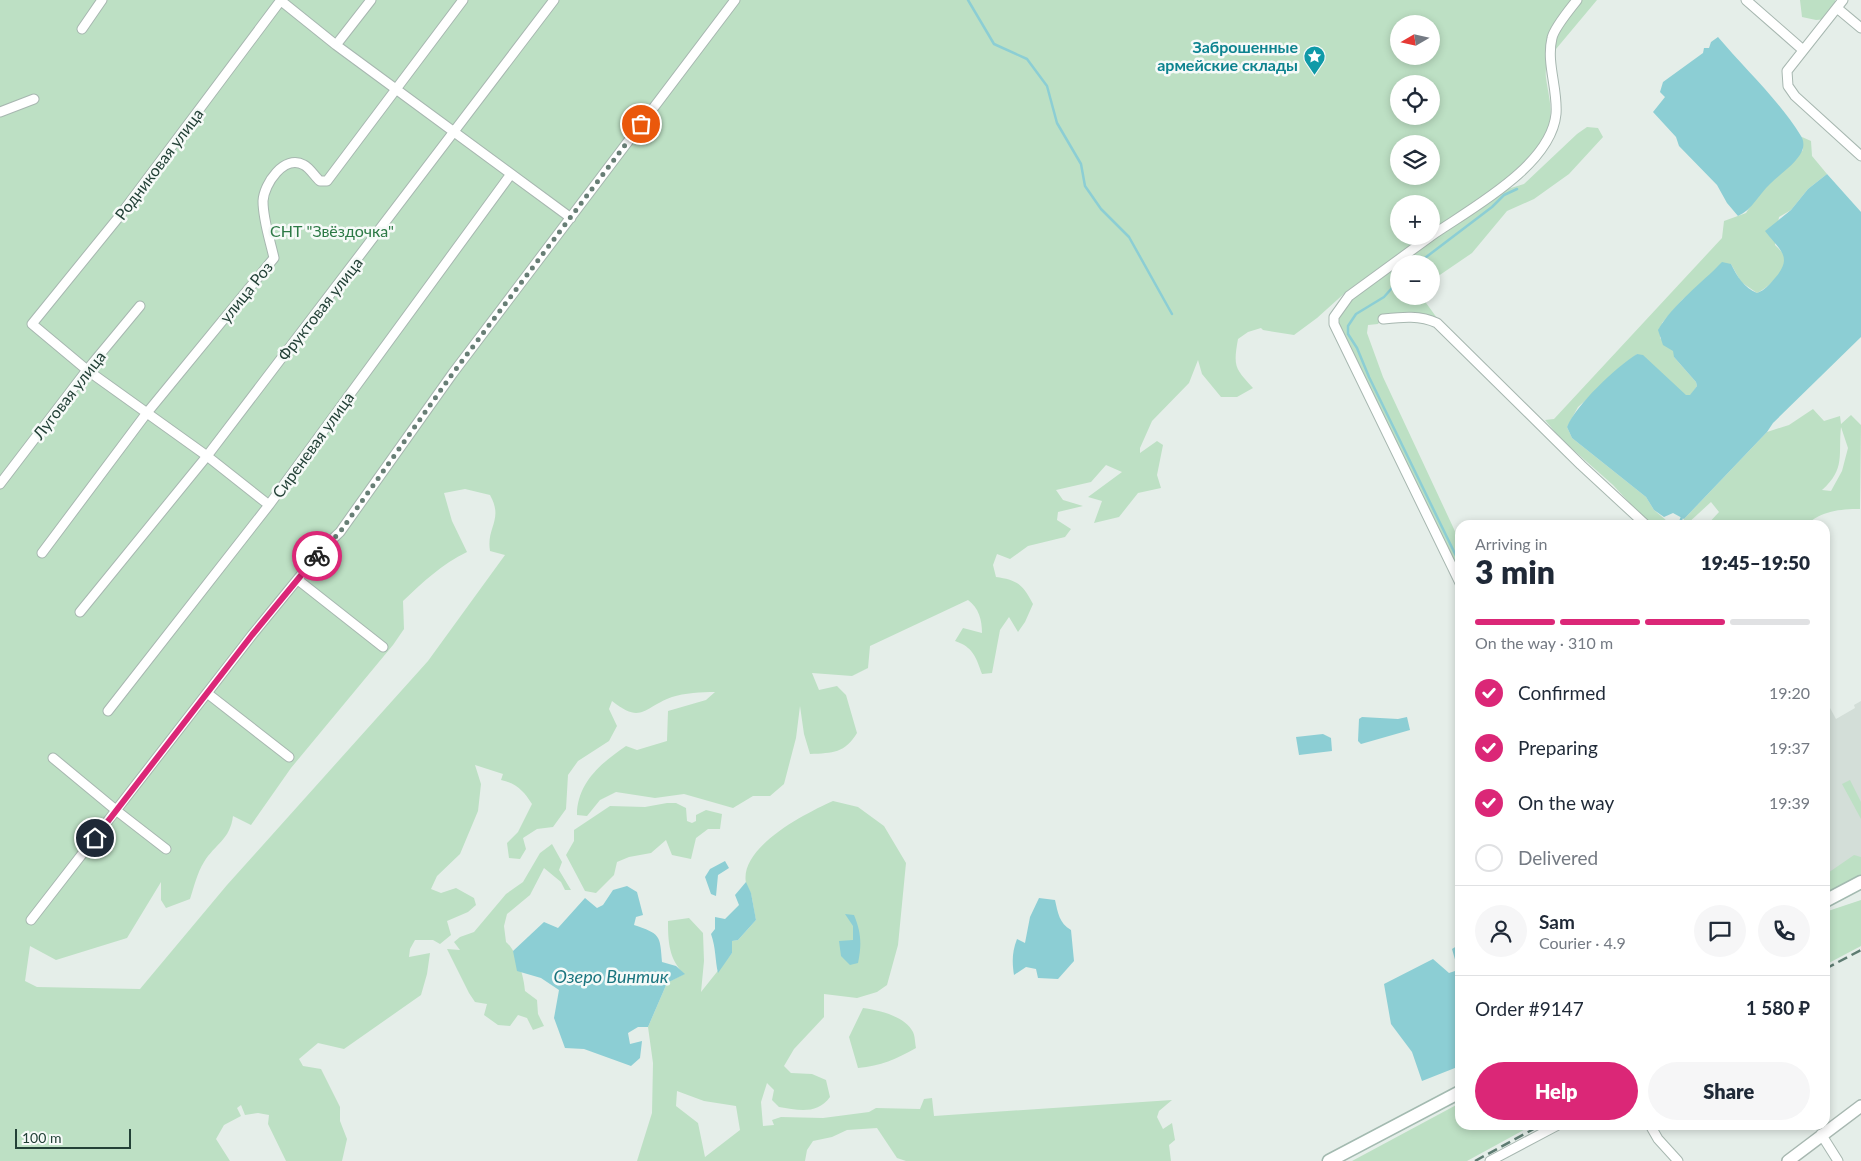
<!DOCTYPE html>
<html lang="en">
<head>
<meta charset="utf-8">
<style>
  body { margin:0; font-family:Lato,sans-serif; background:#f6f6f7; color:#1f2937; height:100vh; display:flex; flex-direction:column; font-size:19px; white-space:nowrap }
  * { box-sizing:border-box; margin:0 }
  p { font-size:16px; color:#747a83 }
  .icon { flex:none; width:28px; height:28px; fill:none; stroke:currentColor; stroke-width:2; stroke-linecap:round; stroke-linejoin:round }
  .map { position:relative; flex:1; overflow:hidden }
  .details { position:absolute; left:1455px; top:520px; width:375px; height:610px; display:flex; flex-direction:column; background:#fff; border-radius:15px; box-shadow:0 2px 8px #0003 }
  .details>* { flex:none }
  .needle { width:32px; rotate:261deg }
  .fabs { position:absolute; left:1390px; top:15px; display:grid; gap:10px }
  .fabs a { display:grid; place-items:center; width:50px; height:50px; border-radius:50%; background:#fff; box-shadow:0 2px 8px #0003; font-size:25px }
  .scale { position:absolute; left:15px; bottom:12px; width:116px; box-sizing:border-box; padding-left:5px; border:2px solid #234137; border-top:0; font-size:14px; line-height:18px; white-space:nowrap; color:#234137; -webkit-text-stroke:4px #f6faf8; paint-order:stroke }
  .pin { position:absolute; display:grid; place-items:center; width:42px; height:42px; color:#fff; margin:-21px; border:2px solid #fff; border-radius:50%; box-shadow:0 1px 5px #0007 }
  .courier { position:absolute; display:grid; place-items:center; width:50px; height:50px; margin:-25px; border:4px solid #db2777; border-radius:50%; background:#fff; color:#222; box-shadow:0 1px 6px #0007 }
  .headline em { font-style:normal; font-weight:800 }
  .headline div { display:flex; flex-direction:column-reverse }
  .headline { display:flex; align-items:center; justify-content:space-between; height:85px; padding:0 20px }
  h1 { font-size:32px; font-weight:800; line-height:38px }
  .bar { display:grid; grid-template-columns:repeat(4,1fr); gap:8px 5px; align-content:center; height:60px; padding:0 20px }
  .bar i { height:6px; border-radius:4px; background:#e0e1e3 }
  .bar .selected { background:#db2777 }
  .bar p { grid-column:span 4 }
  .line { display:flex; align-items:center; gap:12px; padding:0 20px; border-top:1px solid #e0e1e3 }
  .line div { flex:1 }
  .round { display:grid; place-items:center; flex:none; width:52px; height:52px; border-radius:26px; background:#f6f6f7 }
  ol { padding:0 20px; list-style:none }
  li { display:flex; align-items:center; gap:15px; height:55px }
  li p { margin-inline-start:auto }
  li .icon { padding:5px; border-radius:50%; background:#db2777; color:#fff; stroke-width:4 }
  li:last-child { color:#747a83 }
  li i { width:28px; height:28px; border:2px solid #e0e1e3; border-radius:50% }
  .button { display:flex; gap:10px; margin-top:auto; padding:10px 20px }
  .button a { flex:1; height:58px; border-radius:30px; background:#db2777; color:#fff; font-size:20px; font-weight:800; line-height:58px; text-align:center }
  .button a+a { background:#f6f6f7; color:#1f2937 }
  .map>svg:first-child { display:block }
  .built { fill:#d3ded8 }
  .green { fill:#bde0c4; fill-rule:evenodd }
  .water { fill:#8cced4 }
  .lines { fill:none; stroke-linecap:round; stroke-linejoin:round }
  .stream { stroke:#8cced4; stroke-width:2.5 }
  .minor-casing { stroke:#a7b7b0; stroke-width:11 }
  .tertiary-casing { stroke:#a7b7b0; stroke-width:14 }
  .secondary-casing { stroke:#a3bab0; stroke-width:15 }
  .minor { stroke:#fff; stroke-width:9 }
  .tertiary { stroke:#fff; stroke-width:11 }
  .secondary { stroke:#fff; stroke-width:12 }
  .rail { stroke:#5e7c72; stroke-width:2.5; stroke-dasharray:10 5; stroke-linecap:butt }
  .done { stroke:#677e75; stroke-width:5; stroke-dasharray:0 9 }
  .route { stroke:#db2777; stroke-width:6 }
  .labels { text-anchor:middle; stroke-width:5; stroke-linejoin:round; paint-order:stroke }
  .culture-label { font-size:16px; font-weight:bold; fill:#0d838f; stroke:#f6faf8; text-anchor:end }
  .street-label { font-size:16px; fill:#234137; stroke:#f6faf8 }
  .park-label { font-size:16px; fill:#2c7945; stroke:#f6faf8 }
  .water-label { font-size:18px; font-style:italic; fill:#1b757f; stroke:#f6faf8 }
</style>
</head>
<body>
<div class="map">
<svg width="1861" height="1161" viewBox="0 0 1861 1161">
  <rect width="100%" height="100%" fill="#e5eee9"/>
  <!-- built -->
  <path class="built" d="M1861,701V875L1825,893V709L1829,706L1836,719L1855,708L1854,705Z"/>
  <!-- green -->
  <path class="green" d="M0,0H1597L1556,49L1548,52C1547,60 1545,70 1546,78C1548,93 1552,105 1550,120C1543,162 1465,207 1431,230V204H1399V236H1423L1347,291L1317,318L1294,335L1263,330L1261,328L1248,332L1238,339C1233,367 1235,368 1253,388L1237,397H1221L1202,374L1198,360L1189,383L1152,421L1140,448V453L1157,441L1163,445L1157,475L1161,488L1138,493L1119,517L1094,523L1102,501L1088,497L1122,472L1106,465L1091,482L1056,490L1063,500L1083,506L1058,512L1057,520L1071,529L1065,537L1028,546L1010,559L997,554L993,565L996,577C1018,580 1023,585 1033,604L1025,622L1018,632L1009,617L1000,630L992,673L982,674C976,657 973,647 955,641L963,628L982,633C982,620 979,608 968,600L870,646L868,668L852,676L812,673L819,690L837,686L846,695L857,733C845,753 833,753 810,754L804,734L800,706L796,738L784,784L770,796H753L733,808L684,794L655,798L616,792L600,800L587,816L577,815C577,783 601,763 626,746L637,750L667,741L668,711L706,700L715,692C702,692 684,693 672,697C644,707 642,725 612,701L609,709L617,726L609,741L578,761L568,775L566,809L553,827L537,829L523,838L526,849L520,859L509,858L507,843L518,832L532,804C524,791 516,783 501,780L503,774L475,765L481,784L478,811L460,854L437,876L431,889L441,893L456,888L474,898L476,905L468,912L447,921L451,935L440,944L433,940H415L410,949L409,957L430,953L427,974L421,995L344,1049L318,1043L299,1059L303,1066L321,1069L340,1107V1121L347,1139L342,1161H286L268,1124L269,1115L258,1113L245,1115L241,1105L237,1108L241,1116L224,1125L216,1139L230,1161H0ZM1399,24H1431V56H1399ZM1399,84H1431V116H1399ZM1399,144H1431V176H1399ZM465,489L490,495C504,520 486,527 490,551L505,555L428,661L227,885L140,989L37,987L25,981L30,946L56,960L127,938L161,882V900L166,908L190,899C194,887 197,873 204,862C215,844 230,840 233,816L251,825L291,768L393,645L404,629L403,601C423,582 442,564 467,552L452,521L444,493Z
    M1800,0H1835V3L1828,19L1816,20L1802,17Z
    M1587,127L1598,128L1603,137L1569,174L1534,199L1507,211L1472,253L1431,281V264H1399V296H1421L1437,318C1419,310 1402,313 1383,316L1378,324L1368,325L1367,333L1383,377L1460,542V575L1341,331L1337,319L1343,306L1355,295L1501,191L1524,184L1577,134Z
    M1802,137L1811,141L1812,156L1827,174L1808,189L1791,210L1779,217L1775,245C1780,250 1786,255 1786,262C1785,273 1766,289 1757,293L1741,282L1731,264L1683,299L1662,323L1660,338L1674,351V357L1696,382L1697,386L1690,396H1686L1637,354L1578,407L1567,427L1572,438L1646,497L1654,510L1667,521L1665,525H1650L1613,485L1561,439L1545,420L1554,419L1722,238L1724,221L1746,213L1757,196L1803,150Z
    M1813,409L1824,421L1840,416L1841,424L1851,415L1861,425L1860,509C1839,509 1822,511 1806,525H1707L1719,512L1711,502L1686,525H1682L1684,519L1767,432L1789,425ZM1841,427L1848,448L1842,471L1831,491L1822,490C1846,469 1838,454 1841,427Z
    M1850,780L1861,802V819L1842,784Z
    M833,801L858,807L884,826L906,863L898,945L887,985L877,992L857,998L824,994V1017L794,1049L784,1066L791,1073L812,1074L826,1080L830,1097C817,1115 798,1110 779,1107L772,1100L774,1090L767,1083L761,1102L763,1126L774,1125L772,1120L781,1117L823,1118L869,1112L876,1108L920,1109L924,1099L932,1098L934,1116L1172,1100L1159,1111L1157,1117L1163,1129L1172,1123L1175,1140L1169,1145L1171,1161H906L897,1158L877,1128L847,1130L832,1137L813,1141L807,1150L805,1161H637L652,1113L653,1063L648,1027L667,983L684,974C669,959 668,942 668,921L689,918L703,933L704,961L701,992L732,953V941L738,940L756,920C754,912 753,902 751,894C750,890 747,887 746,883C739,847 806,813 833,801ZM677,1091L704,1101L736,1106L740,1130L705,1157L698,1123L676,1106Z
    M667,803H676L686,808L687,821L692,823L696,821V815L706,810L722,814L720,829H708L696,838L691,859L672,855L666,840L651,853L629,857L617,862L614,875L596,893L585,891L566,855L574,841V830L610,806L645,807Z
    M552,844L562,862L559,870L571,890H565L561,882L544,868L530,895L507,914L504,926L506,942C517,951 524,977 525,991L537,1000L538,1014L544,1026L533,1030L527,1018L518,1015L510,1026L498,1025L484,1015L487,1004L475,1002L469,993L447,949L460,950L454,942L460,937L474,932L506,894L523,882L540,853Z
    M1854,855L1861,857V878L1825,897V875Z
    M1861,900V946L1825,965V912Z
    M863,1008C878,1010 905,1016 913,1032C915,1036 915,1043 916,1048C896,1059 881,1066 858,1068L849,1037Z
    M1460,1103V1125H1533L1467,1161H1352Z"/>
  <!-- water -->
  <path class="water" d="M1718,37C1745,69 1779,100 1801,136C1804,140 1804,147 1802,151C1796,164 1780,174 1770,184C1759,194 1752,210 1738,216L1727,203L1717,185L1679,146L1676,137L1653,112L1665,97L1660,92L1663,82L1703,53L1704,48H1709L1711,42Z
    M1827,174L1861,212V337L1773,423L1767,432L1684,519L1673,513L1664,517L1654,510L1646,497L1572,438L1567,427C1576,405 1616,367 1637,354L1643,355L1686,395H1690L1697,386L1696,382L1674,357L1673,351L1663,345L1658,330C1674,303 1701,284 1722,262L1731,264C1737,276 1744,288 1757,293C1765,290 1769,285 1775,278C1794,256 1779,250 1765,231L1791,210L1808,189Z
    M1362,717L1398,719L1407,717L1410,730L1361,744L1358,741L1359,719Z
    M1323,734L1331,738L1332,751L1299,755L1296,737Z
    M725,861L729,868L718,875L716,896L711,894L705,877L710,869Z
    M746,882L751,893L756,920L738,940L732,941V953L718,973C715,960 716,948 711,934L715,929V917L725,919L739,905L735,895Z
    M627,886L637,892L643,915L636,917L634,925C660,934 660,934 662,962L676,966L685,974L667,983L648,1027H638L628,1033L630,1044L642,1041L640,1058L631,1066L584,1049L565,1048L554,1018L559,990L541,978L517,971L513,951L544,922L558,928L585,898L597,908L603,905L613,890Z
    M1039,898L1055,900C1058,913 1059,923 1071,930L1074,961L1058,979L1038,978L1036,969L1026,967L1014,975C1012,962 1012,952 1017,939L1025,943L1030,917Z
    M845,914L854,915C861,932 862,944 858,963L850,965L841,956L839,941L853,940V926Z
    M1460,944V1066L1422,1081L1412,1052L1391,1024L1384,984L1433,959L1449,973L1458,970L1452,949Z"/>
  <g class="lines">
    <!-- stream -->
    <path class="stream" d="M968,0L994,44L1027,59L1047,86L1057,123L1081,164L1085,186L1101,209L1129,237L1172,314
      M1417,264L1492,207L1504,195L1517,189
      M1399,280L1384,297L1356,314L1348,326V334L1357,348L1369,377L1460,564
      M1679,525L1682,517"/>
    <defs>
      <path id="minor" d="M280,0L336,45L571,218
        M1746,0L1803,50
        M1843,0L1787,71L1788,86L1795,96L1861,156
        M1837,8L1861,28
        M82,29L102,0
        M336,45L371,0
        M0,112L34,99
        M1431,236L1349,296L1334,317V324L1460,583
        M1431,236C1470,209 1551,166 1556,114C1558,89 1546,63 1552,38C1554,28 1570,9 1577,0
        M1383,319C1402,317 1420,315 1437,323L1581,465L1646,525
        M0,484L87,370L140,306
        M269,505L207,456L87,370L32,324L118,218L281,0
        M42,553L146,414L274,258C270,240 263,220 263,201C264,184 284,154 304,165C310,168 315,177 320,181H327L463,0
        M298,580L383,647
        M80,612L207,456L554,0
        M207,693L289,757
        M108,711L269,505L511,174
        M53,758L117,811L166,849
        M31,920L252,635L324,547L340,532L453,373L735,0
        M1650,1125L1658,1139L1678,1161
        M1821,1134L1838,1161
        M1490,1161L1558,1125"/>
      <path id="tertiary" d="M1788,1161L1861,1106"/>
      <path id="secondary" d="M1825,901L1861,882
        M1329,1161L1460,1092"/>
    </defs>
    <!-- minor casing -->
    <use href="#minor" class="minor-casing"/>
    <!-- tertiary casing -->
    <use href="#tertiary" class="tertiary-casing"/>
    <!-- secondary casing -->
    <use href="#secondary" class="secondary-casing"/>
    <!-- minor -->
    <use href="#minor" class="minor"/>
    <!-- tertiary -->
    <use href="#tertiary" class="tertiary"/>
    <!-- secondary -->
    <use href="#secondary" class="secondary"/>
    <!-- rail -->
    <path class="rail" d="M1825,969L1861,950
      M1475,1161L1541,1125"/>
  </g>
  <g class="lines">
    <!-- done -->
    <path class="done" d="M317,556L340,532L453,373L641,124"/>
    <!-- route -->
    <path class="route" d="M95,838L252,635L317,556"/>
  </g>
  <!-- icons -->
  <defs>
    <symbol id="sight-pin" viewBox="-11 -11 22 30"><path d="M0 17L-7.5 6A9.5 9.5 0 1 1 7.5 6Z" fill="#0f9aa8" stroke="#f6faf8"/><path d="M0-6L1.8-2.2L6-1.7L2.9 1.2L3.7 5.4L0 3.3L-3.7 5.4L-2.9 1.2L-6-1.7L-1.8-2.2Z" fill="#fff"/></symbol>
  </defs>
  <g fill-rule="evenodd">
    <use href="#sight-pin" x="1302" y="44" width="25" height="34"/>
  </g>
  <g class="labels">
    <!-- culture labels -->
    <g class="culture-label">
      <text x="1298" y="53">Заброшенные<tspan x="1298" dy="18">армейские склады</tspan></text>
    </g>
    <!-- street labels -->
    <g class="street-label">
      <text transform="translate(159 164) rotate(-53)" y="6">Родниковая улица</text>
      <text transform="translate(246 292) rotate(-51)" y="6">улица Роз</text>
      <text transform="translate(320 309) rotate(-52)" y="6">Фруктовая улица</text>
      <text transform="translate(69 395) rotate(-52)" y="6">Луговая улица</text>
      <text transform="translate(313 445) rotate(-54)" y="6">Сиреневая улица</text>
    </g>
    <!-- park labels -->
    <g class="park-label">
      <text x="332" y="237">СНТ "Звёздочка"</text>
    </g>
    <!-- water labels -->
    <g class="water-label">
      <text x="611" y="983">Озеро Винтик</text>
    </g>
  </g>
</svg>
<div class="fabs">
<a><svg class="needle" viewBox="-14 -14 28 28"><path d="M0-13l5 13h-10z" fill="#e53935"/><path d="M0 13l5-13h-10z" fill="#747a83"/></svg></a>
<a><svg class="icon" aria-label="locate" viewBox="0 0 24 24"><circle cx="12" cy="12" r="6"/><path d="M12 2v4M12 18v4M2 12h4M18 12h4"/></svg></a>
<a><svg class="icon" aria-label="layers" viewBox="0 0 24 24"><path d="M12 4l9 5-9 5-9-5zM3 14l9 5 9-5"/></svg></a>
<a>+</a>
<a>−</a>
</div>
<div class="scale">100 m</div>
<div class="pin" style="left:641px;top:124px;background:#ea580c"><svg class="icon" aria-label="bag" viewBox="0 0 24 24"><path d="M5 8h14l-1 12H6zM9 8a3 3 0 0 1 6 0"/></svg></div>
<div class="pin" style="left:95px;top:838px;background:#1f2937"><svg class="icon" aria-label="home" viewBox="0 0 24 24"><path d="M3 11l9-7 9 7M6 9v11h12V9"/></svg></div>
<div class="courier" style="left:317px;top:556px"><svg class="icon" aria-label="bike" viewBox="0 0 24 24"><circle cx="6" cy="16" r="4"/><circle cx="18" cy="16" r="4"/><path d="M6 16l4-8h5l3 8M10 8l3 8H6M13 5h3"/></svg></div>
<section class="details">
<div class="headline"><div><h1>3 min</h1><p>Arriving in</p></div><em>19:45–19:50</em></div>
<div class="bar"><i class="selected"></i><i class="selected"></i><i class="selected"></i><i></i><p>On the way · 310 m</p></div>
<ol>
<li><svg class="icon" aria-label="check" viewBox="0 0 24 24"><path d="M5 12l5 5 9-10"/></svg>Confirmed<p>19:20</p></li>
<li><svg class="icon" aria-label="check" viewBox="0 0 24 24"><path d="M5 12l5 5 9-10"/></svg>Preparing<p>19:37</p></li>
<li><svg class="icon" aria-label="check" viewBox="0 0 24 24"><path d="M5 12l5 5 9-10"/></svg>On the way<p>19:39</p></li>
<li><i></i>Delivered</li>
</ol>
<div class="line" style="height:90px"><a class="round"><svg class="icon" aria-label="person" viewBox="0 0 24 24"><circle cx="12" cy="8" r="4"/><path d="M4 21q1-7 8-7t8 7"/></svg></a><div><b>Sam</b><p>Courier · 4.9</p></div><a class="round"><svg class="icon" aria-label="chat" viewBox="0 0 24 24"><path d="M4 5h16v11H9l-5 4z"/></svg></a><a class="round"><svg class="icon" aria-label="phone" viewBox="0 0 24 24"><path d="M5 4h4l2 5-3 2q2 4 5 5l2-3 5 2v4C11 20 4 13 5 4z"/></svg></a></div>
<div class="line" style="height:65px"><div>Order #9147</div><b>1 580 ₽</b></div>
<div class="button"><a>Help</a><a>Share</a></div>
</section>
</div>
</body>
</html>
